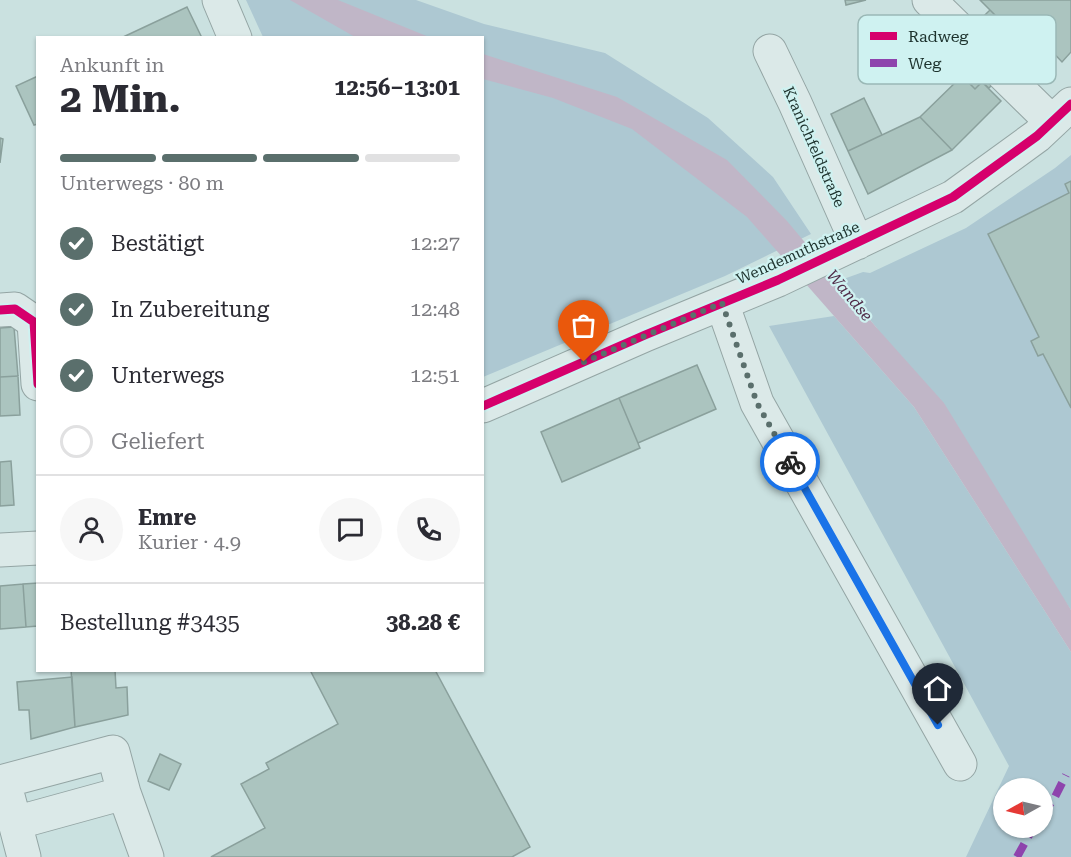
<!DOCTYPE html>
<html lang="de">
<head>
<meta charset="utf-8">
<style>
  body { margin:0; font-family:"Roboto Serif",serif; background:#f7f7f7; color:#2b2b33; height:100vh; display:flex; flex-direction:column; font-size:22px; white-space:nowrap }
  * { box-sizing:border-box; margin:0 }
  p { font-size:20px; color:#7c7c81 }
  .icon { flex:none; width:33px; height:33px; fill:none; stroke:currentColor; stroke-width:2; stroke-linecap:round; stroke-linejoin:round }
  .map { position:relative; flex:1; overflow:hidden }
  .sheet { position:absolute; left:36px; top:36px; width:448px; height:636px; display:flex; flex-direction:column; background:#fff; border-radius:0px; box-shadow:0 2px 4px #0004 }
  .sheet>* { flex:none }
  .needle { width:39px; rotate:262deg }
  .tools { position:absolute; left:993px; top:778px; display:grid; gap:12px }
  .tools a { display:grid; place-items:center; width:60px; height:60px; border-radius:50%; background:#fff; box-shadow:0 2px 4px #0004; font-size:30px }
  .pin { position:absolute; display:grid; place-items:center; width:51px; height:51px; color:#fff; margin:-62px -26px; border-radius:50% 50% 50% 0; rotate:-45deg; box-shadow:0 0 6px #0007 }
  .pin .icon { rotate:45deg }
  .courier { position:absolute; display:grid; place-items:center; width:60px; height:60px; margin:-30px; border:4px solid #1a73e8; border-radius:50%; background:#fff; color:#222; box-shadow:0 2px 8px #0007 }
  .overview em { font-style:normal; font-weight:700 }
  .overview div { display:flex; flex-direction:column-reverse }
  .overview { display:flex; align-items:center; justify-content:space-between; height:102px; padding:0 24px }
  h1 { font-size:39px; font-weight:700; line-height:45px }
  .bar { display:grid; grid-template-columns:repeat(4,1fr); gap:9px 6px; align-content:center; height:72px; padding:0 24px }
  .bar i { height:8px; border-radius:4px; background:#e1e1e2 }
  .bar .current { background:#5a6f6c }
  .bar p { grid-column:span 4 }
  .line { display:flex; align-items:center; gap:15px; padding:0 24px; border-top:2px solid #e1e1e2 }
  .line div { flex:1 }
  .round { display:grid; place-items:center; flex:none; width:63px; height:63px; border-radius:32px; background:#f7f7f7 }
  ol { padding:0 24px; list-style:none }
  li { display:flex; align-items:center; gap:18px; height:66px }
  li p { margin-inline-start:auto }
  li .icon { padding:6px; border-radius:50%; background:#5a6f6c; color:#fff; stroke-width:4 }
  li:last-child { color:#7c7c81 }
  li i { width:33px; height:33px; border:3px solid #e1e1e2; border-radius:50% }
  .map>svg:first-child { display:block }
  .green { fill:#adc8d2; fill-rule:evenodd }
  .water { fill:#c0b6c7 }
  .building { fill:#abc4bf; stroke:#8aa09c; stroke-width:1.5 }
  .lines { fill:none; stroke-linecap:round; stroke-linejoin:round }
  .minor-tunnel { stroke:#a7bebc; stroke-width:33; stroke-dasharray:33 16; stroke-linecap:butt }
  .minor-casing { stroke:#94a5a4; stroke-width:35 }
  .minor { stroke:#dbe9e8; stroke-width:33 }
  .quiet { stroke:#8e44ad; stroke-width:8; stroke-dasharray:15 8; stroke-linecap:butt }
  .cycleway-casing { stroke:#cff2f1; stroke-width:13 }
  .cycleway { stroke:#d6006c; stroke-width:9 }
  .done { stroke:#5a6f6c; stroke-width:6; stroke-dasharray:0 10.8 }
  .route { stroke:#1a73e8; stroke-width:8 }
  .labels { text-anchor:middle; stroke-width:4.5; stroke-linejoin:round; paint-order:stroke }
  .street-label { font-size:15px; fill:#1d322d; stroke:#cff2f1 }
  .water-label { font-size:16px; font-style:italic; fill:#512d49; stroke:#cff2f1 }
  .key { fill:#cff2f1; stroke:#9ab8b6; stroke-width:1.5 }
  .key-label { font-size:16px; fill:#1d322d }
</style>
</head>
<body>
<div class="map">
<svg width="1071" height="857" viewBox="0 0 1071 857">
  <rect width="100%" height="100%" fill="#cae1e0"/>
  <!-- green -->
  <path class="green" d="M246,0H416L484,24L605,53L708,118L773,177L811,234L725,276L483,377V38L263,37Z
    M1071,155V610L876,327L838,281L863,272L870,273L966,228L1055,168Z
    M834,316L914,407L1071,652V857H966L1009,766L769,326ZM1004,789H1042V828H1004Z"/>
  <!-- water -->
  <path class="water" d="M290,0H338L429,37H355Z
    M483,54L617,97L727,160L787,221L876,327L944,403L1071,610V652L914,407L747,217L632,129L553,98L483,79Z"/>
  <!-- building -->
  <path class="building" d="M845,0H866L846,5Z
    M980,0H1071V52L1062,62L1044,43L1028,48Z
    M187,7L202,38H121L168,16Z
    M990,10L1028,48L989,88L982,82L975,89L943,56Z
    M38,76V124L34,125L16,86Z
    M962,76L975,89L982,82L1001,101L952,150L920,117Z
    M864,98L882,135L848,151L831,114Z
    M920,117L952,150L868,194L848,151Z
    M0,138L3,139L0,163Z
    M1071,181V408L1043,354L1038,356L1031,341L1039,337L988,234L1069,193L1065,184Z
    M14,327L18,376L0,377V328Z
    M697,365L716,409L638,443L619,398Z
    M18,376L20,415L0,416V377Z
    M619,398L640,448L562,482L541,432Z
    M11,461L14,505L0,506V462Z
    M38,583V626L26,627L23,584Z
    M23,584L26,627L0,629V586Z
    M71,670H115L116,688L127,687L128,715L75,727Z
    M310,670H435L530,847L512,857H211L265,828L241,784L269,769L266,763L338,724Z
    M72,677L75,727L31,739L29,710H19L17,682Z
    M160,754L181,764L169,790L148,781Z"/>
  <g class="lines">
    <!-- minor-tunnel -->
    <path class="minor-tunnel" d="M965,35L1003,74"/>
    <defs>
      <path id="minor" d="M219,0L235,38
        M929,0L965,35
        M770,51L795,103L857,243
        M1003,74L1052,122
        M722,303L757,403L960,764
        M0,310L15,309L34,322L38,384
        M483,406L645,335L778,280L953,197L1037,136L1071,104
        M0,550L38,548
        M15,823L124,793
        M24,857L4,781L113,752L124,793L147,857"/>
    </defs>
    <!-- minor casing -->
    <use href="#minor" class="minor-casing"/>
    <!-- minor -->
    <use href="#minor" class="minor"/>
    <!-- quiet -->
    <path class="quiet" d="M1042,815L1055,797L1066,775
      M1017,857L1033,828"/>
    <defs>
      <path id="cycleway" d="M0,310L15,309L34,322L38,384
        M483,406L645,335L778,280L953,197L1037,136L1071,104"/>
    </defs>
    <!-- cycleway casing -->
    <use href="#cycleway" class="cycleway-casing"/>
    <!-- cycleway -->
    <use href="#cycleway" class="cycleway"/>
  </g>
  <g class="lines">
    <!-- done -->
    <path class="done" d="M584,362L722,303L757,403L790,462"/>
    <!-- route -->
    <path class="route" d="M790,462L938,725"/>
  </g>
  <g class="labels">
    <!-- street labels -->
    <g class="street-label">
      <text transform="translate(814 147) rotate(66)" y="5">Kranichfeldstraße</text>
      <text transform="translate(798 253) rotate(-24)" y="5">Wendemuthstraße</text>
    </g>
    <!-- water labels -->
    <g class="water-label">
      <text transform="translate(850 295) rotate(50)" y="6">Wandse</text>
    </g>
  </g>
  <!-- legend -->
  <rect x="858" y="15" width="198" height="69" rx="9" class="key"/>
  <rect x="870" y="32" width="27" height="8" fill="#d6006c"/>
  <rect x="870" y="59" width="27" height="8" fill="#8e44ad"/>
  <g class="key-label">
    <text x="908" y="42">Radweg</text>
    <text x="908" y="69">Weg</text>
  </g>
</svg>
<div class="tools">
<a><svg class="needle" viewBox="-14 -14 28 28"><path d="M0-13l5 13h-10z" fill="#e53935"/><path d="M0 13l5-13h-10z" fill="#7c7c81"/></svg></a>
</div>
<div class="pin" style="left:584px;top:362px;background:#ea580c"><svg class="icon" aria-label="bag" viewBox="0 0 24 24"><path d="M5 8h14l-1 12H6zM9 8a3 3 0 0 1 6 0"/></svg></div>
<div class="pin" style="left:938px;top:725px;background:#1f2937"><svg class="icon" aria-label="home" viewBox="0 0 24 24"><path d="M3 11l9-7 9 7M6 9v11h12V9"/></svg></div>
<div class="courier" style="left:790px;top:462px"><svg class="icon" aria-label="bike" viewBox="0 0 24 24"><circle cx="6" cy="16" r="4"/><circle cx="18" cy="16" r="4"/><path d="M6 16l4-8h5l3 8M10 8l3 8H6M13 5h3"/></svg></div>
<section class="sheet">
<div class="overview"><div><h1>2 Min.</h1><p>Ankunft in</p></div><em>12:56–13:01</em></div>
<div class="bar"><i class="current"></i><i class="current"></i><i class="current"></i><i></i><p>Unterwegs · 80 m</p></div>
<ol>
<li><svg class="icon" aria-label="check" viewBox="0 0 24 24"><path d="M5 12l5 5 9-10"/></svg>Bestätigt<p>12:27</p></li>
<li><svg class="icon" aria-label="check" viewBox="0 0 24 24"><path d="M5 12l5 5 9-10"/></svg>In Zubereitung<p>12:48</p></li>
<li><svg class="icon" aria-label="check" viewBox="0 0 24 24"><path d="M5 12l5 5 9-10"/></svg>Unterwegs<p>12:51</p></li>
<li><i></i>Geliefert</li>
</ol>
<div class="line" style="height:108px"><a class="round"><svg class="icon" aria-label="person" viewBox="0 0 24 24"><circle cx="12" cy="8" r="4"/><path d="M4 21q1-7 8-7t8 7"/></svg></a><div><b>Emre</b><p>Kurier · 4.9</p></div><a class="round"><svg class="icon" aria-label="chat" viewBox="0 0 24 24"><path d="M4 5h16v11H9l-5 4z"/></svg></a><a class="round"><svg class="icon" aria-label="phone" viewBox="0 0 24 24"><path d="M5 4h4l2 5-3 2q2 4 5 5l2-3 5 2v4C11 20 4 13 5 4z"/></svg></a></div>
<div class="line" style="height:78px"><div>Bestellung #3435</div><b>38.28 €</b></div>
</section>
</div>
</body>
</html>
